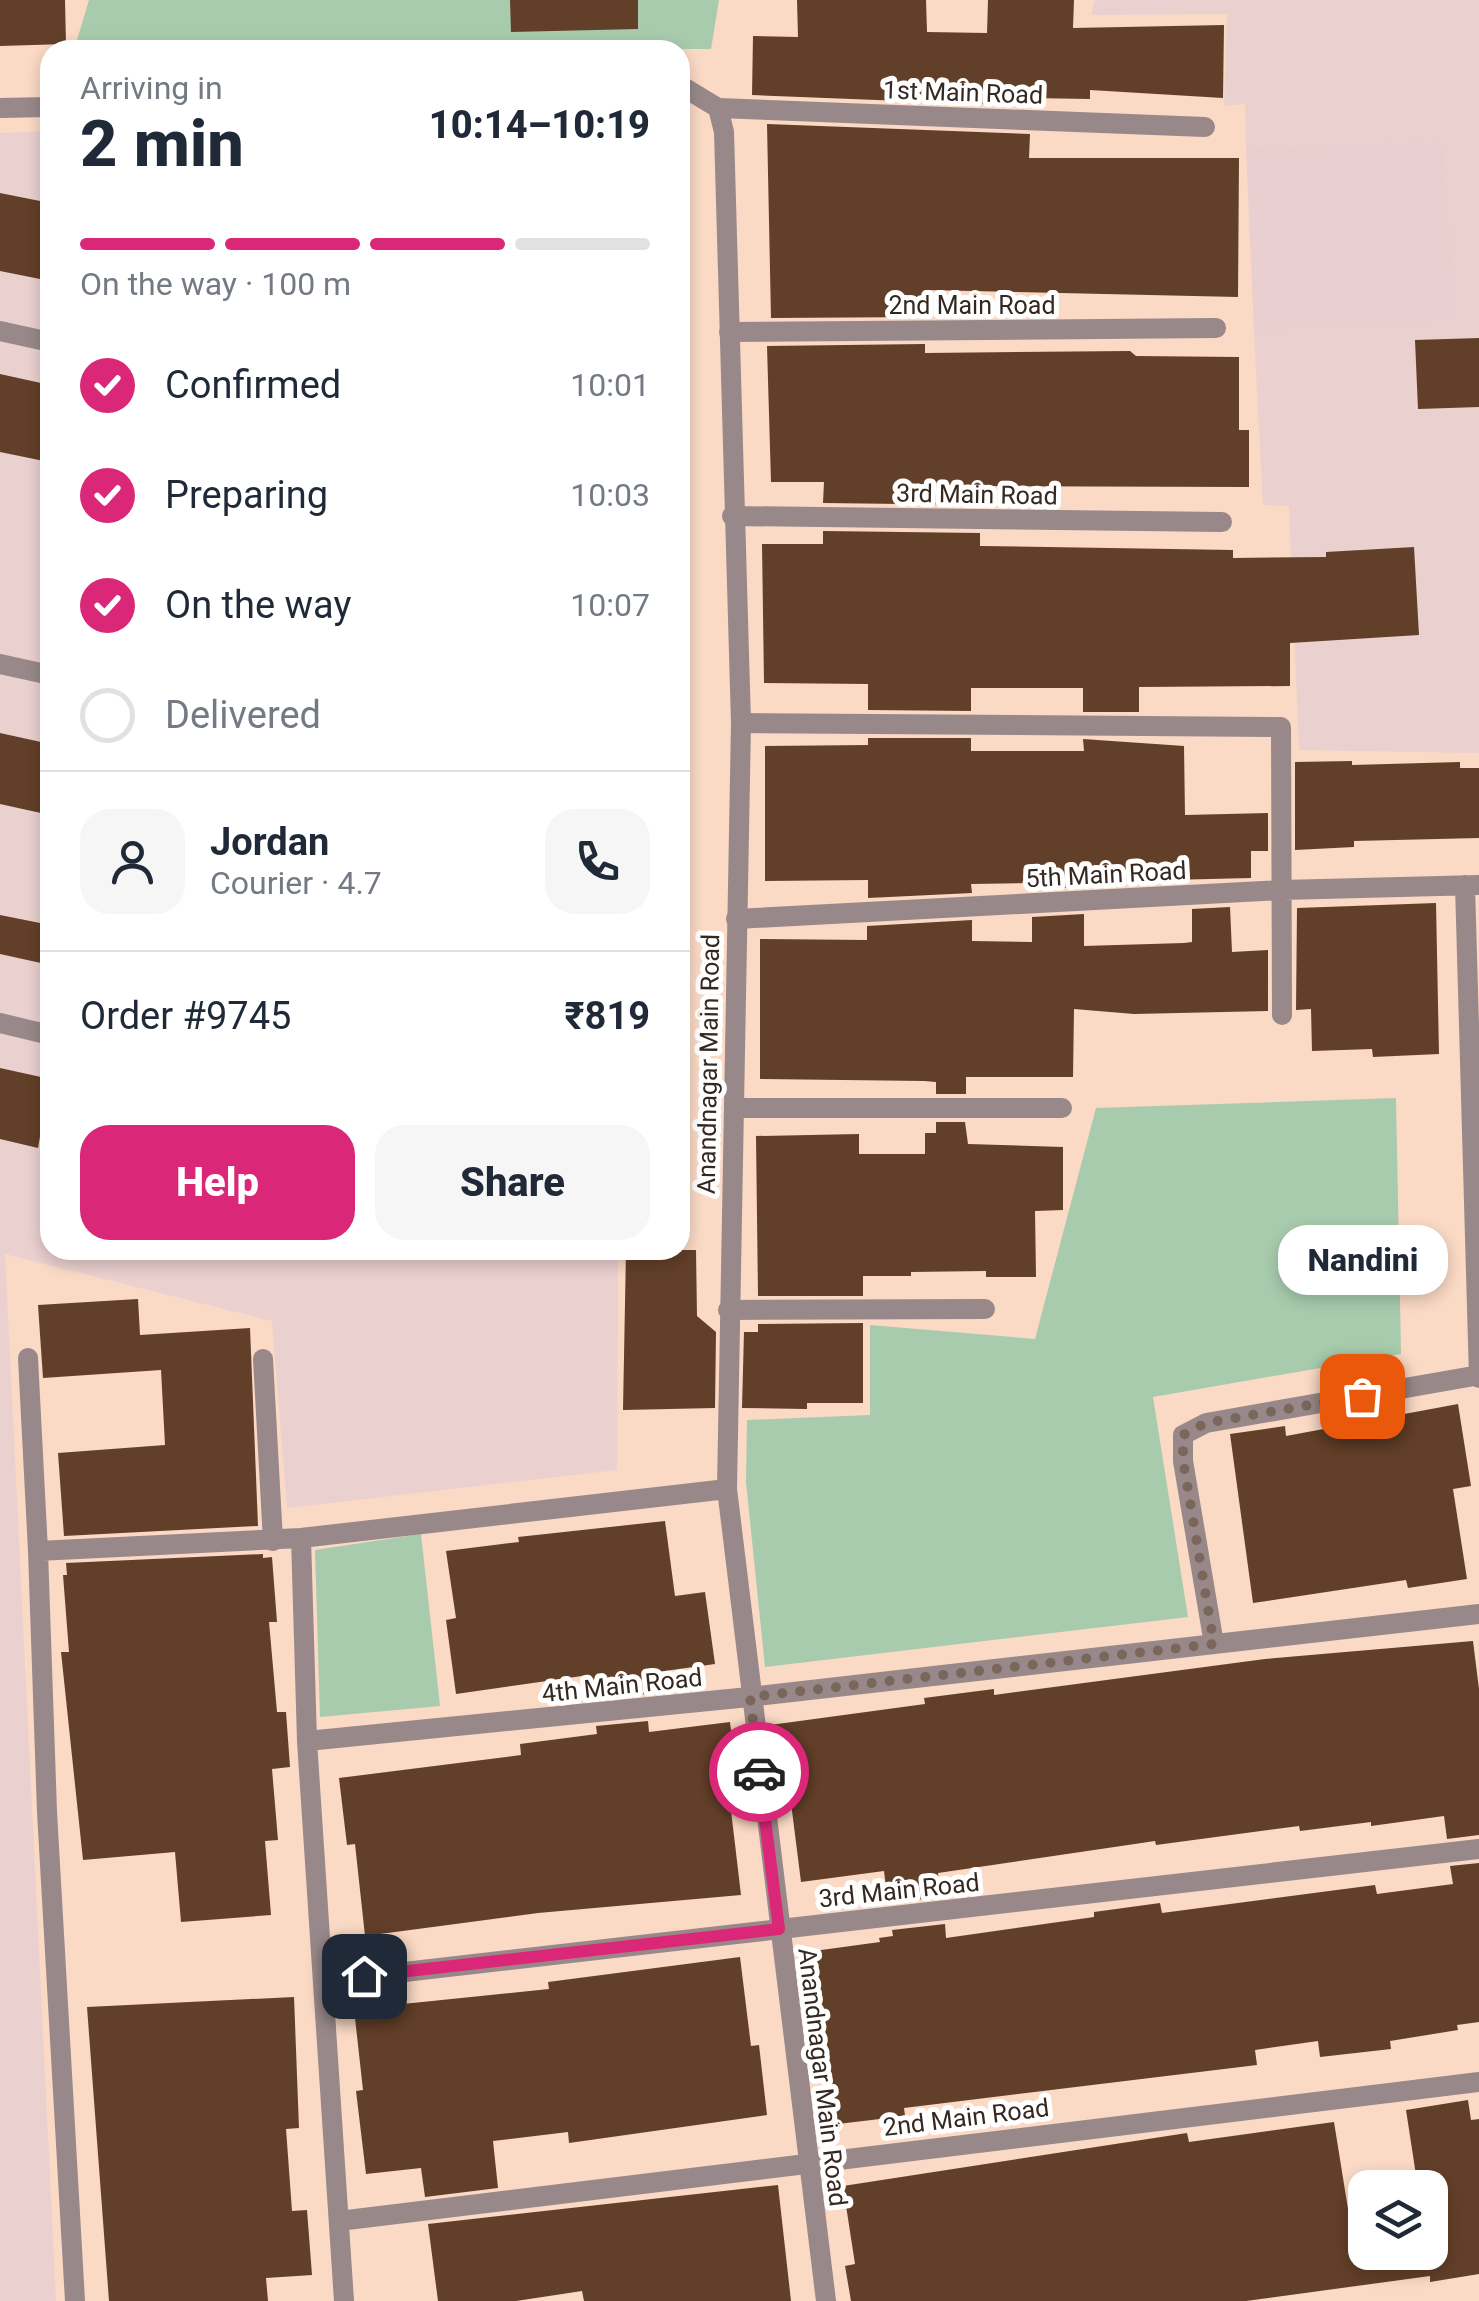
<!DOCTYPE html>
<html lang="en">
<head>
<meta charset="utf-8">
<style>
  body { margin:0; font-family:Roboto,sans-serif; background:#f6f6f7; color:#1f2937; height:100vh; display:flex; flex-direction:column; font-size:38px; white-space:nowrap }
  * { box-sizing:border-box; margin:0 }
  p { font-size:32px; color:#747a83 }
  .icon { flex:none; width:55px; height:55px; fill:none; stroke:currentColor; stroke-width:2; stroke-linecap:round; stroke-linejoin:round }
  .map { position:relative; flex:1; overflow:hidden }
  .sheet { position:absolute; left:40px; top:40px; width:650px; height:1220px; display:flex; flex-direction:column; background:#fff; border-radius:30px; box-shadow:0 5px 15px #0003 }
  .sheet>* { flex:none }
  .buttons { position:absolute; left:1348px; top:2170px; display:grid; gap:20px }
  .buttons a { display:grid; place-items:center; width:100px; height:100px; border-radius:20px; background:#fff; box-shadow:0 5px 15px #0003; font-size:50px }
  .pin { position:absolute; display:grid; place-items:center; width:85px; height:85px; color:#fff; margin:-42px; border-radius:20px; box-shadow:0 5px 15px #0006 }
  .courier { position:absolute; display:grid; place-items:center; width:100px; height:100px; margin:-50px; border:8px solid #db2777; border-radius:50%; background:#fff; color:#222; box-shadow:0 2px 12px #0007 }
  .bubble { position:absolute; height:70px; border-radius:30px; background:#fff; box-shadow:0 5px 15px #0003; font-size:32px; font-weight:800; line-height:70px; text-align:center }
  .overview em { font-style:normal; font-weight:800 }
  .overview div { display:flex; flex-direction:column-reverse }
  .overview { display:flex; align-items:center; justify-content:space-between; height:170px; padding:0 40px }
  h1 { font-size:65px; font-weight:800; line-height:75px }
  .bar { display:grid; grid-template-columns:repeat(4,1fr); gap:15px 10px; align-content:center; height:120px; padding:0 40px }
  .bar i { height:12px; border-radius:8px; background:#e0e1e3 }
  .bar .on { background:#db2777 }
  .bar p { grid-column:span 4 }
  .line { display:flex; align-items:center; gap:25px; padding:0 40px; border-top:2px solid #e0e1e3 }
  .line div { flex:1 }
  .round { display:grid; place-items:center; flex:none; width:105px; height:105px; border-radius:30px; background:#f6f6f7 }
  ol { padding:0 40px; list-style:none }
  li { display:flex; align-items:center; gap:30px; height:110px }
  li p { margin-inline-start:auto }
  li .icon { padding:10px; border-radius:50%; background:#db2777; color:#fff; stroke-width:4 }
  li:last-child { color:#747a83 }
  li i { width:55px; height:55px; border:5px solid #e0e1e3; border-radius:50% }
  .primary-button { display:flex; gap:20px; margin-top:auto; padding:20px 40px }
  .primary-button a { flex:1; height:115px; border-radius:30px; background:#db2777; color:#fff; font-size:40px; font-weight:800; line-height:115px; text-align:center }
  .primary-button a+a { background:#f6f6f7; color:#1f2937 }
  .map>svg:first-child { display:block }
  .industrial { fill:#eacfd1 }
  .education { fill:#ead0cf }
  .green { fill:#a8cbad }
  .building { fill:#623f28 }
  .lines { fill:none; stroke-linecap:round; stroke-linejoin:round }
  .minor { stroke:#988889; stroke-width:20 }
  .tertiary { stroke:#988889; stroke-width:20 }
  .done { stroke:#7a665a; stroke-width:10; stroke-dasharray:0 18 }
  .route { stroke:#db2777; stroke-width:12 }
  .labels { text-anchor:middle; stroke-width:10; stroke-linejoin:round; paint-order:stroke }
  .street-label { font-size:25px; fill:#352821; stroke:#fff }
</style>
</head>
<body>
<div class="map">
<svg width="1479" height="2301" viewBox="0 0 1479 2301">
  <rect width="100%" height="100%" fill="#fad9c5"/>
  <!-- industrial -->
  <path class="industrial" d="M1443,140L1459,321L1254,333L1246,147Z"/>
  <!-- education -->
  <path class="education" d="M1095,0H1479V753L1299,750L1289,506L1263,505L1254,333L1459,321L1443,140L1246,147L1245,104L1224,106L1227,14L1091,15Z
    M50,131V1250H618L617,1470L287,1508L272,1321L5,1254L56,2301H0V133Z"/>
  <!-- green -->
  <path class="green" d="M89,0H719L711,49L74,50Z
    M1396,1098L1401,1354L1153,1397L1188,1617L765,1667L746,1482L747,1420L870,1415V1325L1035,1339L1096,1108Z
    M421,1534L440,1706L320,1717L315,1550Z"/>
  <!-- building -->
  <path class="building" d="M0,0H65L66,44L0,46Z
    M510,0H638V29L511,32Z
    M797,0H926L927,32L987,33L988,0H1074L1073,28L1224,25L1223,98L1090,90V99L1030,98V106L752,95L753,36L798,37Z
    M767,124L1030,134L1029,158H1239L1238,297L925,290V317L771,318Z
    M0,193L50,203V281L0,271Z
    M1479,338V407L1418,409L1415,340Z
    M925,344V353L1130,351L1136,356L1239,357V430H1249V487L981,486V505L823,503L824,482H771L767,346Z
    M0,374L50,385V437L44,461L0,452Z
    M823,531L980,533V546L1233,550V558L1326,557V552L1414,547L1419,635L1290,643V686L1139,687V712H1083V688H971V711L868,710V684L764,683L762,544H823Z
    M0,733L50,744V815L0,804Z
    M868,738H971V751H1084L1083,739L1184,746L1185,815L1268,813V851H1251V878L1085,882V887L1033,889V883L971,884L972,893L868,898V880L765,881V746L868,745Z
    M1352,761V765L1460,762V768H1479V838L1354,841V847L1295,850V762Z
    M1436,903L1439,1054L1373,1057L1372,1049L1312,1051L1311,1009L1296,1010L1297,908Z
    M1230,907L1232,952L1268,950V1011L1134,1014L1074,1009L1073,1077H966V1094H936V1082L924,1081L760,1079V939L867,940V926L972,920V941L1032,942V917L1084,914V946L1184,943L1192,942V909Z
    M0,915L50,925V965L0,954Z
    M0,1068L50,1079L38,1148L0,1139Z
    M936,1122H965L968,1144L1063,1147V1210L1035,1211L1036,1277H986V1271L911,1272V1276H863V1296H758L756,1136L859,1134V1154H925V1133H936Z
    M626,1250H696L697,1316L716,1332L715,1408L623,1410Z
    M138,1299L140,1335L250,1328L258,1526L64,1536L58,1453L165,1445L161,1370L43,1378L38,1305Z
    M863,1323V1403H807V1409L742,1408L744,1332H758V1324Z
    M1458,1404L1471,1486L1453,1489L1467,1579L1408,1588L1406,1580L1253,1603L1230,1434L1285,1426L1286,1436Z
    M665,1521L675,1596L705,1592L715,1664L643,1674L645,1694L592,1699L589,1675L456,1694L446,1620L456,1618L446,1551L519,1542L518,1537Z
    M263,1554V1558L272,1557L277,1622H269L277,1712H286L290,1767L272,1769L278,1840L265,1841L271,1915L181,1922L175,1852L83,1860L61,1652H69L63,1575H67L66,1563Z
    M1473,1641L1479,1689V1835L1447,1839L1444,1816L1371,1826V1822L1300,1831L1299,1826L1156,1845L1155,1841L938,1873L941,1897L888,1903L884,1871L801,1882L790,1795L778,1796L770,1725L925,1704L924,1698L994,1689V1695L1265,1659Z
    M648,1721L649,1732L730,1722L731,1730L742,1729L751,1799L730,1802L741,1895L538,1913L365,1936L355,1844L347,1845L339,1778L521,1755L520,1744L597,1734L596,1726Z
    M1479,1863V2022L1457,2025L1458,2030L1390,2041L1391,2049L1320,2057L1318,2041L1255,2050L1257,2065L904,2108L905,2116L838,2124L814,1951L880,1942L879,1938L893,1936L892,1930L945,1924L946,1938L1094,1917V1912L1160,1903L1162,1913L1375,1885L1377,1894L1453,1884L1450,1866Z
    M740,1957L751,2046L759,2045L767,2115L569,2143L568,2132L493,2141L498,2188L425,2197L421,2168L366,2174L356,2091L363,2090L354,2009L549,1989L548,1982Z
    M294,1997L299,2128L286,2129L292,2211L307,2210L312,2275L266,2278L268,2301H109L87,2007Z
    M1468,2100L1471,2120L1479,2119V2274L1430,2282V2276L1246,2301H851L845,2266L855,2264L843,2186L1187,2133L1189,2142L1334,2122L1348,2209L1365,2206V2252H1430V2188H1418L1406,2110Z
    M778,2185L791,2301H584L582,2291L516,2301H438L428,2224Z"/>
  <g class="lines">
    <!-- minor -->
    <path class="minor" d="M718,108L1205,127
      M0,331L50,342
      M729,332L1216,328
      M732,516L1222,522
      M0,664L50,675
      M741,723L1281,727L1282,1015
      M1465,885L1479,1378
      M736,919L1282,890L1479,885
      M0,1023L50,1035
      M734,1108H1062
      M728,1310L985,1309
      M28,1358L38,1551
      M263,1359L273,1541
      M301,1538L727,1489
      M1214,1644L1183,1461V1435L1206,1423L1479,1375
      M307,1741L749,1697L1479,1614
      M326,1981L1479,1849
      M339,2221L1479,2082
      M75,2301L47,1812L38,1551L301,1538L307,1741L344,2301"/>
    <!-- tertiary -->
    <path class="tertiary" d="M680,85L718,108L724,132L741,723L727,1489L826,2301
      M0,108L50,107"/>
  </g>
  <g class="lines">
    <!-- done -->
    <path class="done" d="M759,1772L750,1697L1214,1644L1183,1460V1435L1206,1423L1362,1396"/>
    <!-- route -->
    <path class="route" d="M364,1976L779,1929L759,1772"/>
  </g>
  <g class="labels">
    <!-- street labels -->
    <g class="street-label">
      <text transform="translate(963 92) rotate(2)" y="9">1st Main Road</text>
      <text x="972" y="314">2nd Main Road</text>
      <text transform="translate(977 494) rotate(1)" y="9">3rd Main Road</text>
      <text transform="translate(1106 874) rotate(-3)" y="9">5th Main Road</text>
      <text transform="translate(708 1064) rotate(-89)" y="9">Anandnagar Main Road</text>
      <text transform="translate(622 1685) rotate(-6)" y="9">4th Main Road</text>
      <text transform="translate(899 1890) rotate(-6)" y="9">3rd Main Road</text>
      <text transform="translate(823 2077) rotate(83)" y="9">Anandnagar Main Road</text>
      <text transform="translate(966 2117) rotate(-7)" y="9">2nd Main Road</text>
    </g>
  </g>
</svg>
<div class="buttons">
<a><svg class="icon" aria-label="layers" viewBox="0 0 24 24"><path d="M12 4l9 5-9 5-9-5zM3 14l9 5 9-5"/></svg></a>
</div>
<div class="pin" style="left:1362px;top:1396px;background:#ea580c"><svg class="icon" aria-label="bag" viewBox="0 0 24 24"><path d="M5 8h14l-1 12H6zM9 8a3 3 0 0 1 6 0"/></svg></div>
<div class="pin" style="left:364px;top:1976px;background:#1f2937"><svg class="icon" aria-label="home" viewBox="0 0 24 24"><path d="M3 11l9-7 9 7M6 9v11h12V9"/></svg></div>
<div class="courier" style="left:759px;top:1772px"><svg class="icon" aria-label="car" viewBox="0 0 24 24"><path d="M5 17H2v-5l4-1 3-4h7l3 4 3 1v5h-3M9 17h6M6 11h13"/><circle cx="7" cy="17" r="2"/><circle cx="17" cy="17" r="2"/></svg></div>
<div class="bubble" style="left:1278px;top:1225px;width:170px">Nandini</div>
<section class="sheet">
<div class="overview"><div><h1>2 min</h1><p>Arriving in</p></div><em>10:14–10:19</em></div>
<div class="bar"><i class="on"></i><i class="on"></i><i class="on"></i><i></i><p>On the way · 100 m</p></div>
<ol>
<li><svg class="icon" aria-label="check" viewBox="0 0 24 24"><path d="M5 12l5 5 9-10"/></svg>Confirmed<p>10:01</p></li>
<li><svg class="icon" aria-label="check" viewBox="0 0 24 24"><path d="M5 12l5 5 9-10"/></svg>Preparing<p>10:03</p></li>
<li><svg class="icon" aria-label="check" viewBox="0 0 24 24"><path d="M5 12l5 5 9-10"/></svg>On the way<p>10:07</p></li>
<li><i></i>Delivered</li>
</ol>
<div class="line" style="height:180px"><a class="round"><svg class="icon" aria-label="person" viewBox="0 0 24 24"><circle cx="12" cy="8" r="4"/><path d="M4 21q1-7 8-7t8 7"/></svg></a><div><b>Jordan</b><p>Courier · 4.7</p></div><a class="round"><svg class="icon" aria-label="phone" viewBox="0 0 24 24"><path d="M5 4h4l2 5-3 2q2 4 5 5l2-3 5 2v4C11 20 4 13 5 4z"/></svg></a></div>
<div class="line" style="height:130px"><div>Order #9745</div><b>₹819</b></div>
<div class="primary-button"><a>Help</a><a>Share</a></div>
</section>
</div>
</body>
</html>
